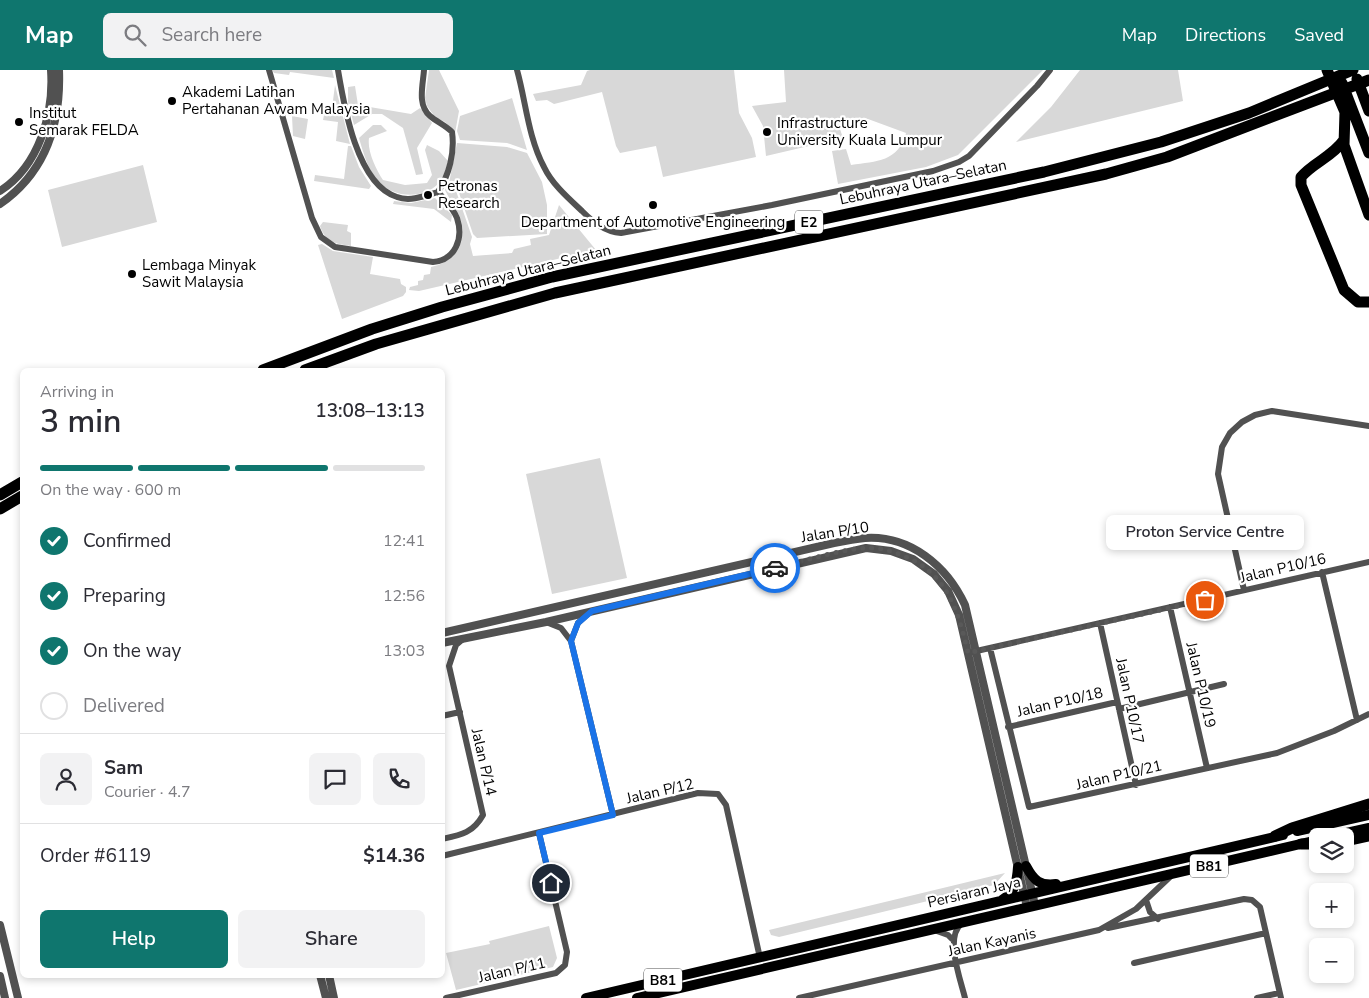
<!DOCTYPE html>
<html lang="en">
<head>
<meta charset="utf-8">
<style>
  body { margin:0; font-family:"Nunito Sans",sans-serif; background:#f2f2f3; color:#2b2b33; height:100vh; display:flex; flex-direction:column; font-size:19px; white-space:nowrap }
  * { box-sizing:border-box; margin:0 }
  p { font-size:16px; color:#7c7c81 }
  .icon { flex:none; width:28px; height:28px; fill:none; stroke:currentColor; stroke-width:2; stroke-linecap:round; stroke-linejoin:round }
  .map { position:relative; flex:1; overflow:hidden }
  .panel { position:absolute; left:20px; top:298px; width:425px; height:610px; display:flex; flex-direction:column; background:#fff; border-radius:8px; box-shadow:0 2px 8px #0003 }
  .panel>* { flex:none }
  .buttons { position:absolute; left:1309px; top:758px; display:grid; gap:10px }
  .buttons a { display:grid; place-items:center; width:45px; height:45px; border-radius:8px; background:#fff; box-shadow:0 2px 8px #0003; font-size:25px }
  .pin { position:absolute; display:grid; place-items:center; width:42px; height:42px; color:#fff; margin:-21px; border:2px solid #fff; border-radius:50%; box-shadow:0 1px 5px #0007 }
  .courier { position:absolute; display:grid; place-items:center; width:50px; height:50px; margin:-25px; border:4px solid #1a73e8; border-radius:50%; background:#fff; color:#222; box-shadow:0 1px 6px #0007 }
  .bubble { position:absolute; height:35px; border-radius:8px; background:#fff; box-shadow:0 2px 8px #0003; font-size:16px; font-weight:600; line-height:35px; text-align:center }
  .head em { font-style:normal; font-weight:600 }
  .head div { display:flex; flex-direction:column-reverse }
  .head { display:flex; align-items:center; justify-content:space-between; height:85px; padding:0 20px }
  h1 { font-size:32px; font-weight:600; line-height:38px }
  .bar { display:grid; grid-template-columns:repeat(4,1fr); gap:8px 5px; align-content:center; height:60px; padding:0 20px }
  .bar i { height:6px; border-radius:4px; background:#e1e1e2 }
  .bar .current { background:#0f766e }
  .bar p { grid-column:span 4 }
  .line { display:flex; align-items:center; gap:12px; padding:0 20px; border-top:1px solid #e1e1e2 }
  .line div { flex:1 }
  .round { display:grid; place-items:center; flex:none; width:52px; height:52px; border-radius:8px; background:#f2f2f3 }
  ol { padding:0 20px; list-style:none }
  li { display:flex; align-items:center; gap:15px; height:55px }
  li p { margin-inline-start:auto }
  li .icon { padding:5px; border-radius:50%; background:#0f766e; color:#fff; stroke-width:4 }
  li:last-child { color:#7c7c81 }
  li i { width:28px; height:28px; border:2px solid #e1e1e2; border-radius:50% }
  .action { display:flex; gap:10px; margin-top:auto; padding:10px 20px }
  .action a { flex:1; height:58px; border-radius:8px; background:#0f766e; color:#fff; font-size:20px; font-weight:600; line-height:58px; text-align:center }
  .action a+a { background:#f2f2f3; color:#2b2b33 }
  header { display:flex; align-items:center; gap:30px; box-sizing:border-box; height:70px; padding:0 25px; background:#0f766e; color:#fff }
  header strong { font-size:24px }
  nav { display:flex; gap:28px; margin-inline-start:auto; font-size:18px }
  .search { width:350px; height:45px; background:#f2f2f3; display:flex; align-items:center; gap:12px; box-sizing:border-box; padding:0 18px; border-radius:8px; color:#7c7c81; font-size:19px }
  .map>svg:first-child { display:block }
  .green { fill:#d8d8d8 }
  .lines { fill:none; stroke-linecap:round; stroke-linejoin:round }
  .minor { stroke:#515151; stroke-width:6 }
  .tertiary { stroke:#515151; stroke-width:8 }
  .primary { stroke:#000; stroke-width:10 }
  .motorway { stroke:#000; stroke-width:11 }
  .done { stroke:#595959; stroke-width:5; stroke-dasharray:0 9 }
  .route { stroke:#1a73e8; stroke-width:6 }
  .poi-dot { fill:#000; stroke:#fff; stroke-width:2 }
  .labels { text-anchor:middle; stroke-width:4.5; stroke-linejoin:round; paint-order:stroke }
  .shield { fill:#fff; stroke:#4c4c4c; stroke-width:1 }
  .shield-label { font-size:14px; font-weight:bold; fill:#000 }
  .poi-label { font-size:15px; fill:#000; stroke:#fff; text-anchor:start }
  .street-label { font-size:15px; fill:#000; stroke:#fff }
</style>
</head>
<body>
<header>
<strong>Map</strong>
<div class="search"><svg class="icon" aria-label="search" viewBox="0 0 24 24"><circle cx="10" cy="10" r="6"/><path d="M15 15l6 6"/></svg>Search here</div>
<nav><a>Map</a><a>Directions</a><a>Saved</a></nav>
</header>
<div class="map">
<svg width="1369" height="928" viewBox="0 0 1369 928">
  <rect width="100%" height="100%" fill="#fff"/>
  <!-- green -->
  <path class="green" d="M272,0H332L334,8L290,2L289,5L274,3Z
    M429,0H439L459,41L455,63L445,52L435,47L427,36L425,28Z
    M590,0H734L739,43L752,68L756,87L663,107L656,76L620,83L616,76L602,22L554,34L547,30L536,31L533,24L581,15L587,1Z
    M784,0H1043L958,85L926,97L838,114L832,81L846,79L851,95C877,91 898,92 906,63L868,49L838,53L843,68L766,86L763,56L752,36L786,32Z
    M1080,0H1178L1183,31L1016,72L1051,37Z
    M335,15L350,74L336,71L338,52L323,50L324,45L331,46Z
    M355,16L358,35L411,44L420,38L432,53L417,78L423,104L416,105L403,58L382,44H372L354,55L348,32V17Z
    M512,28L527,80L507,73L460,70L457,61L460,46Z
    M292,46L308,49L305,69L293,66Z
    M373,55H381L387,61L369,68C367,81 376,99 383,110L405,115L427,113L432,105L425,80L427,75L439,81L448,91C446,98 444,107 439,113C423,130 393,128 378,111C368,100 363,82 359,68Z
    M457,73L507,77L527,83L542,112L547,135V164L477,168L473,164L456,114L449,113Z
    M348,76H351L359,97L371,116L369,119L314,111L315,105L344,109Z
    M143,95L157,152L62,177L48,120Z
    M448,114L454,115L472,167L470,174L473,186L512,183L514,179L531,175L530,169L549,165L559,135L596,180L419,221L409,220L410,217L418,215V211L423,210L424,205L430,204L431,197C454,192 467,176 461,151C458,140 450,131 445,120Z
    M435,128L452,145L451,152L434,139L393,134L394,131L411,133Z
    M323,152L348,155L347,161L351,163V176C336,174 325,172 320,156Z
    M322,174L333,181L373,187L370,204L400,209L401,214L406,217V222L403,226L342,249L318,175Z
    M600,388L627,508L552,524L526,404Z
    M1005,803L994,815L779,867L771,865L769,860Z
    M549,856L557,888L553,897L456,920L446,883L490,874L489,871Z"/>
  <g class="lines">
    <!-- minor -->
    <path class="minor" d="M269,0L312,148L321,167L335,177L433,192C455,190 464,169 457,148C453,138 445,130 438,122
      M338,0C344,36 357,115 397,127C410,132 425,126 438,122C449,105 455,83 452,62C445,55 437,52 430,46C417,35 423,15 424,0
      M517,0C526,32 528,67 544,97C552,114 568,128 582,141C593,152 605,162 621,163L772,135L933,101L959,92L969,86L1037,16L1050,0
      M1322,502L1357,650
      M1244,520L1218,404L1222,377L1230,363L1242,352L1255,345L1272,341L1369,356
      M1170,537L1207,698
      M546,552L561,558L571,571L613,745
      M1100,553L1136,715
      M571,571L578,553L589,543
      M990,578L1029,737L1277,683L1334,661L1369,644
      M972,582L1369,492
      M1119,639L1224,614
      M442,646L460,642
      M1008,657L1117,632
      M442,769C461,765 473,763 483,745L449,596L456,575L463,569
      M442,786L698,723L718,724L726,735L760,888
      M1146,830L1150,842L1158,849
      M961,854C945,868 960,908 965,928
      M1108,858L1244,829L1252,830L1260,837L1281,928
      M934,860L948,865L952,869
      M1134,893L1266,863
      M446,928L556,903L565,895L567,882L539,763
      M799,928L1099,860L1136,839L1172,805
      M1257,928L1279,923"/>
    <!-- tertiary -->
    <path class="tertiary" d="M0,121C39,96 54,44 51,0
      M0,134C46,102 61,54 59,0
      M442,563L834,473C844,471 854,469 865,468C910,465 947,496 965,535L1035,835
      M442,573L546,552L866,478L891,481L913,489L934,504L948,521L959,545L1027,837
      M0,855L18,928
      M320,905L326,928
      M329,905L334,928
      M0,906L5,928"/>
    <!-- primary -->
    <path class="primary" d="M1297,761L1369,745
      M1333,766L1369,758
      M1026,796C1034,811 1040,816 1056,814
      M1002,830C1015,822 1017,812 1018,797
      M586,928L1283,765
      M637,928L1309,772"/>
    <!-- motorway -->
    <path class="motorway" d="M1327,0L1345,42L1344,75L1369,145
      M1357,9L1369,41
      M1342,13L1369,83
      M1344,70C1332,87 1314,92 1301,107V115L1344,220L1358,232H1369
      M263,300L372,259L442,237L552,207L1044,102L1161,72L1249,43L1353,0
      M305,300L376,274L555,223L1106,104L1167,87L1369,10
      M0,425L22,412
      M0,439L22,426
      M1275,766L1292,758L1369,734
      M1345,771L1369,766
      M1301,774H1318"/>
  </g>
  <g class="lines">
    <!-- done -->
    <path class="done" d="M775,498C804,491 834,481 864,478C876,477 890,480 901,485C946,501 958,540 968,583L1205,530"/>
    <!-- route -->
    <path class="route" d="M551,813L539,763L613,745L571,571L578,553L592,541L775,498"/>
  </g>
  <!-- markers -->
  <g class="poi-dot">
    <circle cx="172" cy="31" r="5"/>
    <circle cx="19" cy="52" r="5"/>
    <circle cx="767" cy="62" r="5"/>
    <circle cx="428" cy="125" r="5"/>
    <circle cx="653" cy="135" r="5"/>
    <circle cx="132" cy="204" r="5"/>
  </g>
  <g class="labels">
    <!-- shield labels -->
    <g class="shield">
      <rect x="795" y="140.5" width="28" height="23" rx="4"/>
      <rect x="1190" y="784.5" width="38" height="23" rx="4"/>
      <rect x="644" y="898.5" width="38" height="23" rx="4"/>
    </g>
    <g class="shield-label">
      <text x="809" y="157">E2</text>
      <text x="1209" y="801">B81</text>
      <text x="663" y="915">B81</text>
    </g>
    <!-- poi labels -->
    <g class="poi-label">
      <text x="182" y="27">Akademi Latihan<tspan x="182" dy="17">Pertahanan Awam Malaysia</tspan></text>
      <text x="29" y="48">Institut<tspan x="29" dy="17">Semarak FELDA</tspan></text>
      <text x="777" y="58">Infrastructure<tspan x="777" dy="17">University Kuala Lumpur</tspan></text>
      <text x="438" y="121">Petronas<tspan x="438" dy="17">Research</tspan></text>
      <text x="653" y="157" text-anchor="middle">Department of Automotive Engineering</text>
      <text x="142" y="200">Lembaga Minyak<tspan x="142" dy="17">Sawit Malaysia</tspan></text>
    </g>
    <!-- street labels -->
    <g class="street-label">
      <text transform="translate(923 112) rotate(-12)" y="5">Lebuhraya Utara–Selatan</text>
      <text transform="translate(528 200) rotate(-14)" y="5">Lebuhraya Utara–Selatan</text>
      <text transform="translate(835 462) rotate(-9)" y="5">Jalan P/10</text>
      <text transform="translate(1283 498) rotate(-13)" y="5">Jalan P10/16</text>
      <text transform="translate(1201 615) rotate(77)" y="5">Jalan P10/19</text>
      <text transform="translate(1130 631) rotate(78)" y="5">Jalan P10/17</text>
      <text transform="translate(1060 632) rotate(-13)" y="5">Jalan P10/18</text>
      <text transform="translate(484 692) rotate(77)" y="5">Jalan P/14</text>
      <text transform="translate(1119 705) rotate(-13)" y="5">Jalan P10/21</text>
      <text transform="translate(660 721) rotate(-13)" y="5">Jalan P/12</text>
      <text transform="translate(974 822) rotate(-13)" y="5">Persiaran Jaya</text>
      <text transform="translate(992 872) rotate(-12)" y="5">Jalan Kayanis</text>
      <text transform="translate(512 900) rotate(-13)" y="5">Jalan P/11</text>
    </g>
  </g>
</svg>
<div class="buttons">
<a><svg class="icon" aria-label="layers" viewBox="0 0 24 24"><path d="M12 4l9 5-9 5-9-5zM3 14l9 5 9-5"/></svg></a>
<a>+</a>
<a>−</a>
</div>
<div class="pin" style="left:1205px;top:530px;background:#ea580c"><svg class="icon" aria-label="bag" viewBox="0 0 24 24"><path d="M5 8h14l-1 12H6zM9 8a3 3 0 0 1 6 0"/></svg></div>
<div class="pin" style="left:551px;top:813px;background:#1f2937"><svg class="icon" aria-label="home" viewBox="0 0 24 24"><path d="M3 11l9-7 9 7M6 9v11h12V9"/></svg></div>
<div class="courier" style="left:775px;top:498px"><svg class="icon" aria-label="car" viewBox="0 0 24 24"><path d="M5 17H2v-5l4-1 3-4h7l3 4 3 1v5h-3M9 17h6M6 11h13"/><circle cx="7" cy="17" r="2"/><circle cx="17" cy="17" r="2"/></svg></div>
<div class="bubble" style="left:1106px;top:445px;width:198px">Proton Service Centre</div>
<section class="panel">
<div class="head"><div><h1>3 min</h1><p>Arriving in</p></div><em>13:08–13:13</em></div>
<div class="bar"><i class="current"></i><i class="current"></i><i class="current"></i><i></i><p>On the way · 600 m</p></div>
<ol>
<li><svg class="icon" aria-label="check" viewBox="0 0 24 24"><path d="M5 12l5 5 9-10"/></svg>Confirmed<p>12:41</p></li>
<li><svg class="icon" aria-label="check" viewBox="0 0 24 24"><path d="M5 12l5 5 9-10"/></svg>Preparing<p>12:56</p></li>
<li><svg class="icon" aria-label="check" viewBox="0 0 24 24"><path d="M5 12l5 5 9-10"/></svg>On the way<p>13:03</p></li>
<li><i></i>Delivered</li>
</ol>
<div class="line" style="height:90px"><a class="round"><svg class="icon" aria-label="person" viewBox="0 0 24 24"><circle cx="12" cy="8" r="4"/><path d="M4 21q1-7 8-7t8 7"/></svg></a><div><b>Sam</b><p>Courier · 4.7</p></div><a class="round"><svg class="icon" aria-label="chat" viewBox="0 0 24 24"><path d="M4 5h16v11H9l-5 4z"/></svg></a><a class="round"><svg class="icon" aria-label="phone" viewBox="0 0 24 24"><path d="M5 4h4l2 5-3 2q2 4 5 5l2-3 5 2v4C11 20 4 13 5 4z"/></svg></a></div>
<div class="line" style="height:65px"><div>Order #6119</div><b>$14.36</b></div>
<div class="action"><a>Help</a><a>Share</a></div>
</section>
</div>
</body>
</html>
